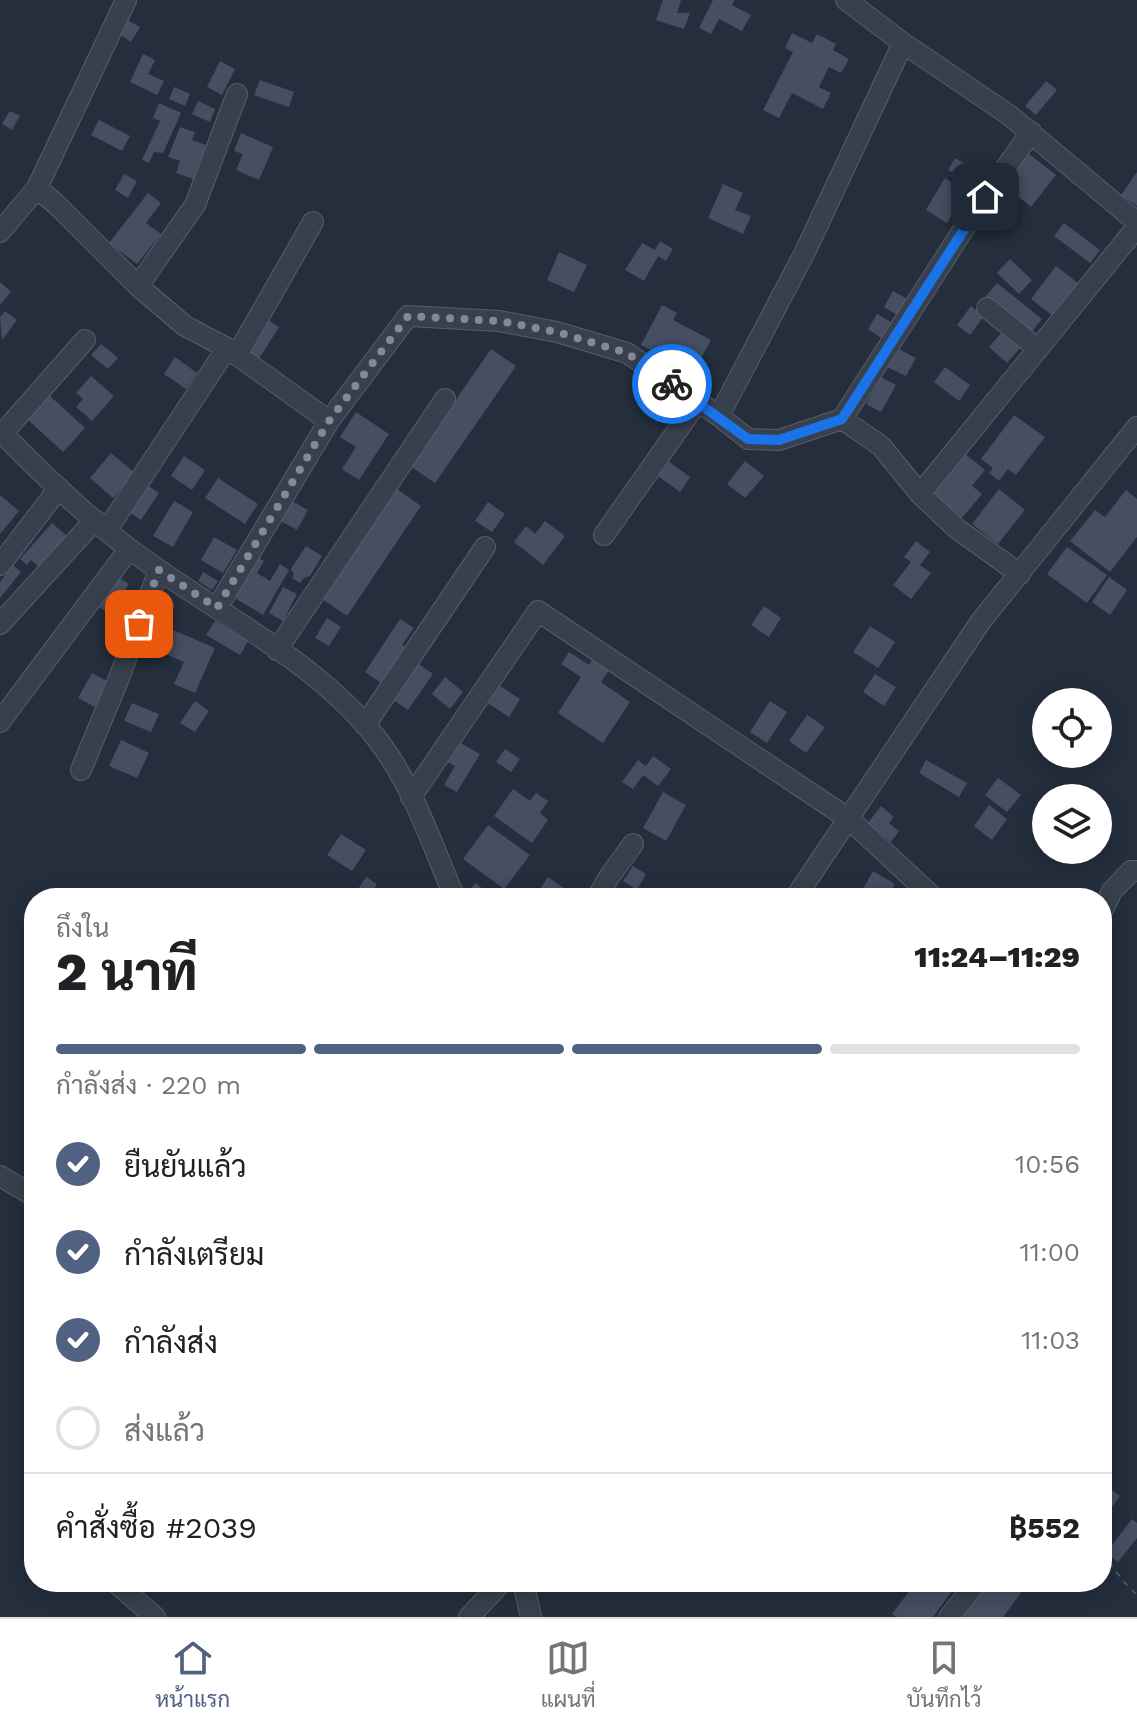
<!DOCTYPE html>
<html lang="th">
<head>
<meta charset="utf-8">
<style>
  body { margin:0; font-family:"Work Sans",Sarabun,sans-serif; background:#f2f2f2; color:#202124; height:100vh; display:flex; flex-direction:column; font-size:30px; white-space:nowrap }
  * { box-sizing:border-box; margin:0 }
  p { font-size:26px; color:#757577 }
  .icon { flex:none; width:44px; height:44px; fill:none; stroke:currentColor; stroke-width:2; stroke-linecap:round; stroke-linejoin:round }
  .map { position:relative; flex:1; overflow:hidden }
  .panel { position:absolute; left:24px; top:888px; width:1088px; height:704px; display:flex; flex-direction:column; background:#fff; border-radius:32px; box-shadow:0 4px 20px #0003 }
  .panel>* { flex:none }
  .fabs { position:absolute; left:1032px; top:688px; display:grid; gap:16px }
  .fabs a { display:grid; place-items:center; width:80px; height:80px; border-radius:50%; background:#fff; box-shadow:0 4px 20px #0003; font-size:40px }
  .pin { position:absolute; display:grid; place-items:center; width:68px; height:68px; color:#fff; margin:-34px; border-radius:16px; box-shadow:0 4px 12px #0006 }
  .courier { position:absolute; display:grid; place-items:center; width:80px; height:80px; margin:-40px; border:6px solid #1a73e8; border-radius:50%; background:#fff; color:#222; box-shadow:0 2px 10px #0007 }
  .head em { font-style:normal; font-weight:800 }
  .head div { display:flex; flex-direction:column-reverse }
  .head { display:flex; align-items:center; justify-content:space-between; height:136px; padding:0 32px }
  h1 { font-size:52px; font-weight:800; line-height:60px }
  .bar { display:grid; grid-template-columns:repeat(4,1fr); gap:12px 8px; align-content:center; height:96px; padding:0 32px }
  .bar i { height:10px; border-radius:6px; background:#e0e0e0 }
  .bar .on { background:#506182 }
  .bar p { grid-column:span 4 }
  .line { display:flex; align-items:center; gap:20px; padding:0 32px; border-top:2px solid #e0e0e0 }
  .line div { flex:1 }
  ol { padding:0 32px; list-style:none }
  li { display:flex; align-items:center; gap:24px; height:88px }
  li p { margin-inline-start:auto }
  li .icon { padding:8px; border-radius:50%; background:#506182; color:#fff; stroke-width:4 }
  li:last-child { color:#757577 }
  li i { width:44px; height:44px; border:4px solid #e0e0e0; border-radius:50% }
  .tab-bar { display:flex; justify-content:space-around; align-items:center; height:112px; border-top:2px solid #e0e0e0; background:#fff; font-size:22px; color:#757577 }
  .tab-bar a { display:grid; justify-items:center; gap:4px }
  .tab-bar .on { color:#506182 }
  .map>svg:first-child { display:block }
  .building { fill:#454f61 }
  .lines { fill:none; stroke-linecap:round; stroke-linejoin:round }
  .minor-casing { stroke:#565e6b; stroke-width:22 }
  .path { stroke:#44575b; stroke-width:2; stroke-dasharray:6 6; stroke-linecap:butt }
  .minor { stroke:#38404d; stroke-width:20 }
  .done { stroke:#828a97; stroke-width:8; stroke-dasharray:0 14.4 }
  .route { stroke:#1a73e8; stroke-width:10 }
</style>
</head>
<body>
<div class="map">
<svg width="1137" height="1617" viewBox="0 0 1137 1617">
  <rect width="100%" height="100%" fill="#242e3d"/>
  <!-- building -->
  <path class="building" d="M663,0H681L677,13H690L684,29L656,20Z
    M713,0H735L732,5L751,15L742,31L719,19L711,34L699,28Z
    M127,20L140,27L131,42L119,34Z
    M792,33L812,43L817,34L836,44L833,50L849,59L841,73L829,67L819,87L831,93L823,109L792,93L779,118L763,110L793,52L785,48Z
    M143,54L155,60L148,74L164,81L157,95L130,82Z
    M220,61L235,69L222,95L207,87Z
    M260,80L294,92L289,107L254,95Z
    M1046,81L1057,90L1036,115L1025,106Z
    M174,87L190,94L185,106L169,99Z
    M198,101L215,109L210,122L192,114Z
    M159,103L181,113L163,153L154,152L149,163L142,160L160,121L153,118Z
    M10,111L20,116L12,130L2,124Z
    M99,120L130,136L122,151L91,135Z
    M180,127L195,132L192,140L206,145L193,179L176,173L180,161L168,157Z
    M241,133L273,147L259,180L236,170L243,154L234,151Z
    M1028,153L1056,175L1031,207L1003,184Z
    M955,158L969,166L962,178L948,170Z
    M1137,172V206L1121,195Z
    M124,174L137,181L128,198L115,190Z
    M945,178L966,191L947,223L926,210Z
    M723,184L743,193L735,210L751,216L743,234L708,218Z
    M148,193L161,203L146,223L161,234L137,264L109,243Z
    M1064,223L1100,250L1090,263L1054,236Z
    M660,241L673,249L666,261L658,256L644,281L625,270L642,243L655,250Z
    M559,252L587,265L574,292L547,280Z
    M1010,259L1032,280L1019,294L997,273Z
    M1056,266L1078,283L1053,316L1031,299Z
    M0,282L11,292L0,305Z
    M997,283L1042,319L1030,334L985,297Z
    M893,291L907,299L897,315L884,307Z
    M662,305L677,313L673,320L711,340L693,373L641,345Z
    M971,306L984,316L970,335L957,325Z
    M5,311L17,320L2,340L0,317Z
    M877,314L891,322L881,338L868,329Z
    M264,317L279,327L257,362L242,352Z
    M1002,332L1020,348L1007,363L989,347Z
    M101,344L118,358L108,369L91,355Z
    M897,348L916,358L906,376L887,367Z
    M491,349L516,366L435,483L410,466Z
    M175,357L197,373L186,389L164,374Z
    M945,367L970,385L959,401L934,382Z
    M91,376L114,396L92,421L76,407L83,399L76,393Z
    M881,377L896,385L881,412L866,404Z
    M49,395L85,428L63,452L27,419Z
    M356,412L389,434L359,480L342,469L356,447L340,437Z
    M1014,415L1045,437L1016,475L1008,469L999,481L989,473L993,468L981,459Z
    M963,452L985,470L972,486L982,494L962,518L930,492Z
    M111,453L135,473L113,498L90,478Z
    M184,456L205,470L192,490L171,476Z
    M668,461L690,477L680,492L658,476Z
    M745,461L764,476L745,498L727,484Z
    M218,478L258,504L245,524L205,498Z
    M145,484L159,493L141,520L127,511Z
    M394,487L421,506L347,616L319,597Z
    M999,489L1025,510L998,544L972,524Z
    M1126,490L1137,499V537L1110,572L1070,541L1095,510L1105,517Z
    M0,495L19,511L0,534Z
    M290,500L308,510L297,530L279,520Z
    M174,501L193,512L173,547L153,536Z
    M488,502L505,514L492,532L475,521Z
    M545,521L565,536L543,565L514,542L526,526L535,534Z
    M52,523L67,536L40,568L31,560L27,565L20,559Z
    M214,537L237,550L223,573L201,560Z
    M916,541L930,552L920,565L931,573L911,599L893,585L911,562L904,557Z
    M306,546L322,556L310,576L304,578L300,583L292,578L294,574L291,569Z
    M1067,547L1107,575L1087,603L1047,574Z
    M257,557L264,561L257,573L270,581L280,564L289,570L263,615L233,597Z
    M13,565L21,572L0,598V582Z
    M203,572L218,581L212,590L198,581Z
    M116,576L129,584L119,599L127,604L117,619L96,605Z
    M1109,577L1127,590L1110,615L1092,602Z
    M283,587L297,594L283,621L269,613Z
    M159,596L175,605L149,649L138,643L157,609L153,606Z
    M764,606L781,618L769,637L751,625Z
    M327,618L341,627L329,646L315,638Z
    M400,619L414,628L402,645L408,649L384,685L365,672Z
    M215,621L248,641L240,655L206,635Z
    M122,624L130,628L119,650L111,646Z
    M870,626L895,642L878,668L853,652Z
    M171,629L215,648L195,693L174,684L184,662L161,652Z
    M569,652L589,665L593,658L610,669L601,682L630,702L603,743L558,713L581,677L561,664Z
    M417,663L433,674L408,710L392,699Z
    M92,673L109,682L95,707L78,698Z
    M875,674L896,687L884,706L863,692Z
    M445,677L463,692L450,709L432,694Z
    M497,684L520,699L509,717L486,702Z
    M195,701L209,711L195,732L180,723Z
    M770,701L787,712L767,743L750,732Z
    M132,703L159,714L151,732L124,721Z
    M807,715L825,727L806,753L789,741Z
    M121,740L149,753L137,778L109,766Z
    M457,741L480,754L457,792L444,785L455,766L445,761Z
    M505,749L520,759L511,772L496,762Z
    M653,756L671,769L658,786L643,775L633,789L622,782L638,760L646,766Z
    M926,760L967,783L959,797L919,773Z
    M998,778L1021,795L1007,812L985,795Z
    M513,789L530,801L536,793L548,801L540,813L548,820L532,843L494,816Z
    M663,792L686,805L666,841L643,828Z
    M989,805L1007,819L992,840L974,826Z
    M881,806L894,817L889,823L899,831L891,842L868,823Z
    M488,825L530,855L504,889L463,859Z
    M341,834L366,850L352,871L327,855Z
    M633,866L646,874L637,890L623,881Z
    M873,871L895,884L887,898H858Z
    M366,877L377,884L372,892L381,898H352Z
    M548,877L578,898H534Z
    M476,883L485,891L478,898L469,890Z
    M1108,1487L1120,1496L1102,1521V1496Z
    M1132,1519L1137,1523V1538L1118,1562L1106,1553Z
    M916,1582H949L955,1587L933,1617H897L892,1614Z
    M986,1582H1006L1021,1593L1003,1617H961Z"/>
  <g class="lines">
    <defs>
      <path id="minor" d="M846,0L903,43L1009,115L1137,222
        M37,188L126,0
        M0,232L37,188L57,205L138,286L185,326L227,348L329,421
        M138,286L195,205L237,94
        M987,308L1037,348
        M237,355L313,222
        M719,416L805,252L903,43
        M842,419L970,219L1031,132
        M0,431C41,473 84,515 131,550C210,610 317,660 377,739C413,785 432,845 455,898
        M2,434L85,340
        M920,494L1137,227
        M107,530L227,348
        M604,535L698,401
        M0,565L59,488
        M217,608L329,421L408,316L499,321L557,332L627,353L719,416L748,439L779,440L842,419L881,446L920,494L956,528L1020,574
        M0,624L95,520
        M277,650L445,399
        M0,722L129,549
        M365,725L485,547
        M81,770L119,678L159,570
        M411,797L538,611L849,819L934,898
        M597,898L609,877L633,844
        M795,898L981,621L1137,427
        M1102,911L1112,891L1131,871H1137
        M0,1176L34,1196
        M115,1582L155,1617
        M523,1582L531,1617
        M469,1617L502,1582
        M949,1617L977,1582"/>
    </defs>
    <!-- minor casing -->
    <use href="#minor" class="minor-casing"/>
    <!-- path -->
    <path class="path" d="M1102,1552L1123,1581L1137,1595"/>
    <!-- minor -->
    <use href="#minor" class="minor"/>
  </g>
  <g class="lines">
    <!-- done -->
    <path class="done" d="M139,624L159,570L217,608L329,421L408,316L499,321L557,332L627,353L672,384"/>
    <!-- route -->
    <path class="route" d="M672,384L748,439L779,440L842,419L985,197"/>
  </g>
</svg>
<div class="fabs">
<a><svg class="icon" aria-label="locate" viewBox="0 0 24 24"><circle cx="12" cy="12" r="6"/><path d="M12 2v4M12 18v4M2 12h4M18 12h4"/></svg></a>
<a><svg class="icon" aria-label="layers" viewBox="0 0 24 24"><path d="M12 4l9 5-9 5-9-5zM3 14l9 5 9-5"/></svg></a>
</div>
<div class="pin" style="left:139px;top:624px;background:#ea580c"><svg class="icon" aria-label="bag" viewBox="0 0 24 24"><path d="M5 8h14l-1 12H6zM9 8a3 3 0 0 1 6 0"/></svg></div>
<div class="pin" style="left:985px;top:197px;background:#1f2937"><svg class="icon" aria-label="home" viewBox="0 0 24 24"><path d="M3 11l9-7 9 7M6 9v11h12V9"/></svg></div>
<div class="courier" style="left:672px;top:384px"><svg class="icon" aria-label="bike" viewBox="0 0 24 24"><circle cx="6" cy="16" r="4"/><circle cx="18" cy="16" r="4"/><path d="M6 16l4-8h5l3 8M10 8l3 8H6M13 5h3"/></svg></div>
<section class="panel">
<div class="head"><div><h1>2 นาที</h1><p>ถึงใน</p></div><em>11:24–11:29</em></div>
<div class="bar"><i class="on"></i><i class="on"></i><i class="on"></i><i></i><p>กำลังส่ง · 220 m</p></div>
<ol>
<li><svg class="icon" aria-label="check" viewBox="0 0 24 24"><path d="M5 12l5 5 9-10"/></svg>ยืนยันแล้ว<p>10:56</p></li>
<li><svg class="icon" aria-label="check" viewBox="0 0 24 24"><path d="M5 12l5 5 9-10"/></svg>กำลังเตรียม<p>11:00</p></li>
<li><svg class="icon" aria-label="check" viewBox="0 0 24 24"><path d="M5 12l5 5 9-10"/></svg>กำลังส่ง<p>11:03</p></li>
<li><i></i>ส่งแล้ว</li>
</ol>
<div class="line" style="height:104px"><div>คำสั่งซื้อ #2039</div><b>฿552</b></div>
</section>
</div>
<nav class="tab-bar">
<a class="on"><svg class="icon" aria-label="home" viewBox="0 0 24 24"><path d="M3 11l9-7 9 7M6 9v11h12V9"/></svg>หน้าแรก</a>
<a><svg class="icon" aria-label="map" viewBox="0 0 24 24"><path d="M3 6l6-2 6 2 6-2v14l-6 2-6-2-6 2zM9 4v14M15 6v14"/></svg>แผนที่</a>
<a><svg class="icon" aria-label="saved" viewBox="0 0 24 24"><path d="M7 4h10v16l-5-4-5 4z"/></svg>บันทึกไว้</a>
</nav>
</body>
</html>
